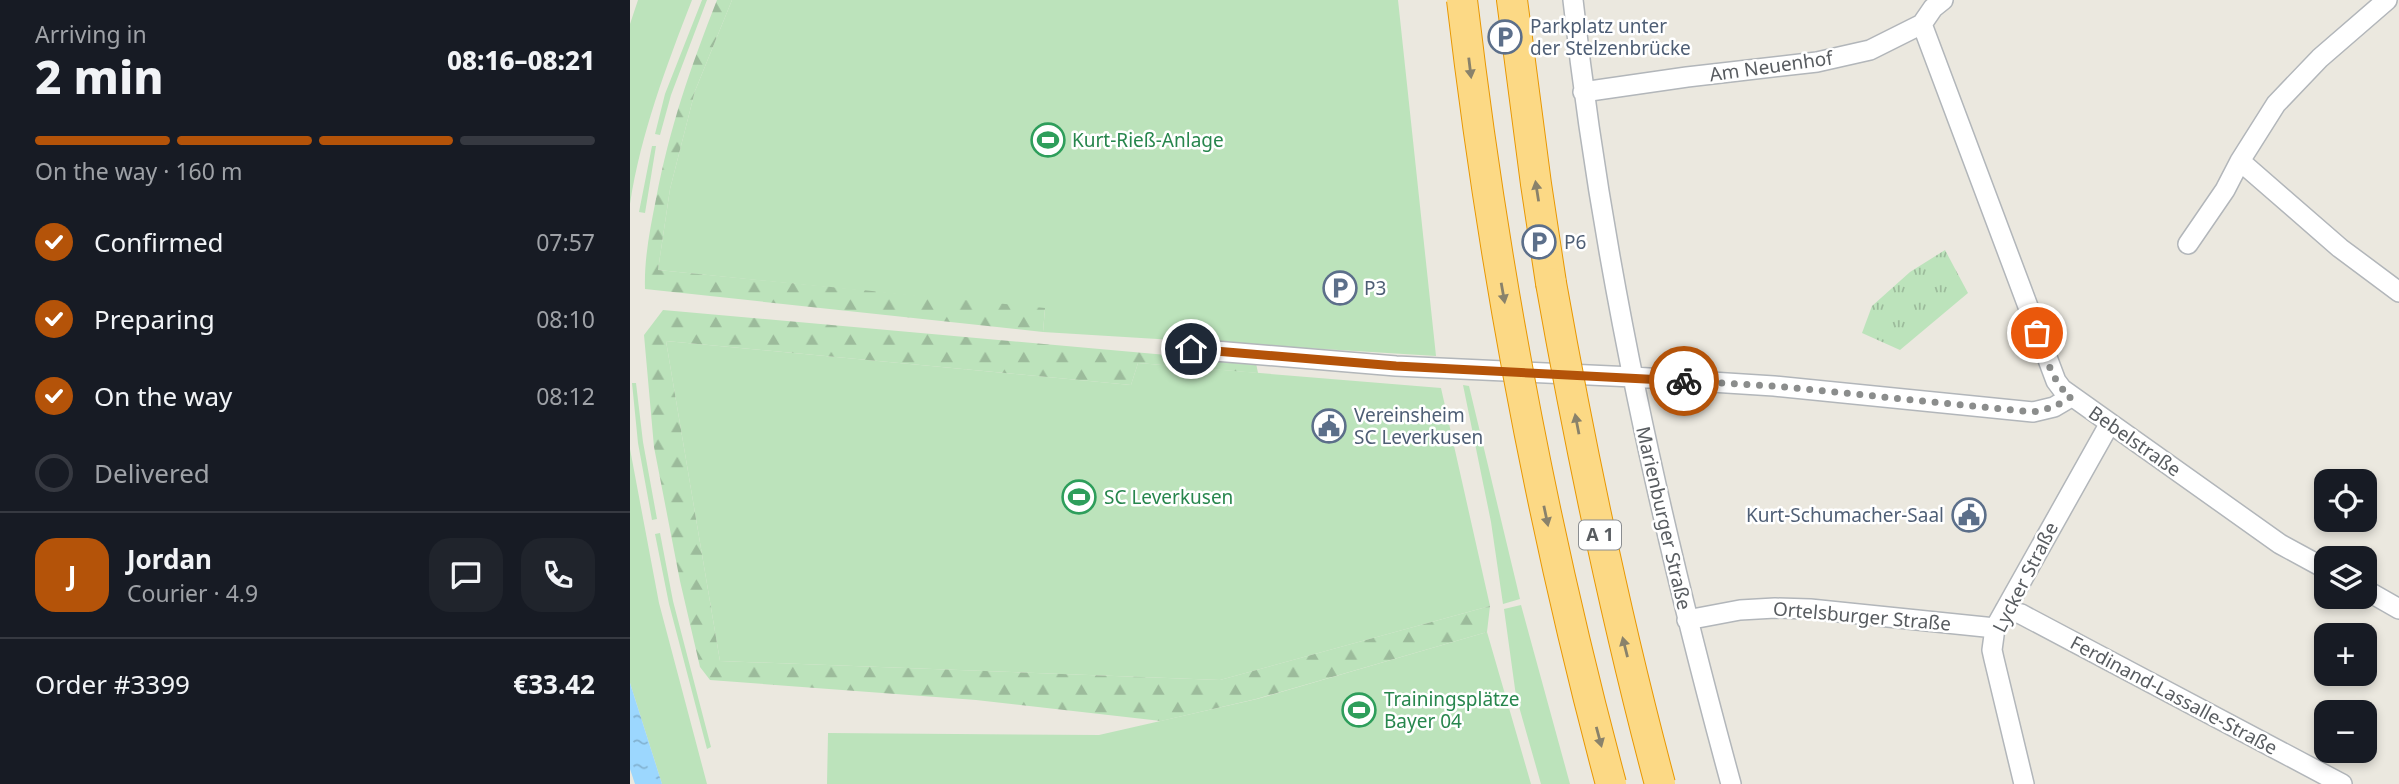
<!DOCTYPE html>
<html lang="en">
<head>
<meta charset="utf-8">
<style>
  body { margin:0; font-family:"Noto Sans",sans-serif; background:#20242c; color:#f1f3f6; height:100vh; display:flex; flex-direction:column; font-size:26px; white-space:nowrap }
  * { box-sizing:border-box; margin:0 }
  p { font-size:23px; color:#9ea1a6 }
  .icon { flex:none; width:38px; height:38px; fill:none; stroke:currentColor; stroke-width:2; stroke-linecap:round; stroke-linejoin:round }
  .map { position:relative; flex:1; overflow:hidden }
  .drawer { display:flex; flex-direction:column; background:#171b24; width:630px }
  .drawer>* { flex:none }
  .controls { position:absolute; left:1684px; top:469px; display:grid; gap:14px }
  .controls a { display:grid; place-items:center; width:63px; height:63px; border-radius:14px; background:#171b24; box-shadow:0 4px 10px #0003; font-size:35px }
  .pin { position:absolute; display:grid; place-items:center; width:60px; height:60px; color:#fff; margin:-30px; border:4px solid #fff; border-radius:50%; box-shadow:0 2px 7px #0007 }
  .courier { position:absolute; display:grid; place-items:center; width:70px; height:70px; margin:-35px; border:5px solid #b45309; border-radius:50%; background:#fff; color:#222; box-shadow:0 2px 9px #0007 }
  .overview em { font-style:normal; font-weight:800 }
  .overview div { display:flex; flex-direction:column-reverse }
  .overview { display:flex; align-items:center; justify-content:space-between; height:119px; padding:0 35px }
  h1 { font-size:46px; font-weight:800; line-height:52px }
  .bar { display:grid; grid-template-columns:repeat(4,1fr); gap:10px 7px; align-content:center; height:84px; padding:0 35px }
  .bar i { height:9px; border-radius:5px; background:#363941 }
  .bar .on { background:#b45309 }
  .bar p { grid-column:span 4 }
  .line { display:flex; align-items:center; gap:18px; padding:0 35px; border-top:2px solid #363941 }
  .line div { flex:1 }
  .round { display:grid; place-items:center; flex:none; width:74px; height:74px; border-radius:21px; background:#20242c }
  ol { padding:0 35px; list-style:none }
  li { display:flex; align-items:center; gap:21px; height:77px }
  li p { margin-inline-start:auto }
  li .icon { padding:7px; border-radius:50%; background:#b45309; color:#fff; stroke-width:4 }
  li:last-child { color:#9ea1a6 }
  li i { width:38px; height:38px; border:4px solid #363941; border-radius:50% }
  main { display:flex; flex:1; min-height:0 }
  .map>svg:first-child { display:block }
  .green { fill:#bce3bb }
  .forest { fill:url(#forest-firs) }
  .park { fill:url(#park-tufts) }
  .water { fill:url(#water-ripples) }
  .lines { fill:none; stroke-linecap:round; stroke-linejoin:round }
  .minor-casing { stroke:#b2b6ba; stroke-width:22 }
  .highway-casing { stroke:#e89702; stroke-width:32 }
  .minor { stroke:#fff; stroke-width:19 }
  .highway { stroke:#fcd985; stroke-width:30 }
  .highway-bridge-casing { stroke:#e89702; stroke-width:32; stroke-linecap:butt }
  .highway-bridge { stroke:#fcd985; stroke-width:30 }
  .oneway { fill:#89826b }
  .done { stroke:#8b8d8c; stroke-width:7; stroke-dasharray:0 12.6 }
  .route { stroke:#b45309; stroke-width:9 }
  .labels { text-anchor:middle; stroke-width:5; stroke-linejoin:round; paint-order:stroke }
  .shield { fill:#fff; stroke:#8a8d90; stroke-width:2 }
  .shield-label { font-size:18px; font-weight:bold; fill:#585c60 }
  .service-label { font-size:19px; fill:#4e5e75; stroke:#fff; text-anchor:start }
  .street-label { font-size:19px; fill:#585c60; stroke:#fff }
  .leisure-label { font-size:19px; fill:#27864d; stroke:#fff; text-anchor:start }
</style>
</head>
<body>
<main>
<section class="drawer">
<div class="overview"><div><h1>2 min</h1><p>Arriving in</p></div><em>08:16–08:21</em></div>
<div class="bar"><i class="on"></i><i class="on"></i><i class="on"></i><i></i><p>On the way · 160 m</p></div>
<ol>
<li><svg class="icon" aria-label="check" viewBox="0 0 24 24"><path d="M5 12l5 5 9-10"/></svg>Confirmed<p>07:57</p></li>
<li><svg class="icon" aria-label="check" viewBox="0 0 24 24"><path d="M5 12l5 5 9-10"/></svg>Preparing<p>08:10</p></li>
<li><svg class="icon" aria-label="check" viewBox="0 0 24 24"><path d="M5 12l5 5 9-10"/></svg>On the way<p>08:12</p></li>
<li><i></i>Delivered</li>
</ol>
<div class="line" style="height:126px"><b class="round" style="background:#b45309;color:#fff">J</b><div><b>Jordan</b><p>Courier · 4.9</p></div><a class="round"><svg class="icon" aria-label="chat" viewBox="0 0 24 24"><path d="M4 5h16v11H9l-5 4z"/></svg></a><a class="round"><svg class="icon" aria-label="phone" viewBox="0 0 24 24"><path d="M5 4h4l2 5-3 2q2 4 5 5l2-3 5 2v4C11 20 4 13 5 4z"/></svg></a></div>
<div class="line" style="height:91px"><div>Order #3399</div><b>€33.42</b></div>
</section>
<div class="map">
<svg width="1769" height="784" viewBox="0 0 1769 784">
  <defs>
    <pattern id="forest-firs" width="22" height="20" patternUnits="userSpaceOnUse" patternTransform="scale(1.75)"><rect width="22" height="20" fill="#bce3bb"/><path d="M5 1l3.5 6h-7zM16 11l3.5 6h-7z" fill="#9cbb9b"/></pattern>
    <pattern id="park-tufts" width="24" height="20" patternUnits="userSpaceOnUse" patternTransform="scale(1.75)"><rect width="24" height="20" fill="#bce3bb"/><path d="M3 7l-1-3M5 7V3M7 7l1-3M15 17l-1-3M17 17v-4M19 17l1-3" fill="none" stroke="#9cbb9b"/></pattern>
    <pattern id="water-ripples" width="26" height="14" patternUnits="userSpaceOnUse" patternTransform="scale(1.75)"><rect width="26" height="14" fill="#9cd7fe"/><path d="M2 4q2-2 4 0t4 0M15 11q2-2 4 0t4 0" fill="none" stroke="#82b2d1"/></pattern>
  </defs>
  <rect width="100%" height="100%" fill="#ebe8df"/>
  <!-- green -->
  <path class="green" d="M8,0H62C36,67 11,133 0,204V24Z
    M72,0H77L41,95L30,135L25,134L35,94Z
    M102,0H768L806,356L413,332L415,309L28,270L40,189L65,91Z
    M22,146H26L15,213L9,212Z
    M36,341L501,385L508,363L811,388L860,606L590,680L90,661Z
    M2,383H6L13,442L27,519L22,520L8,443Z
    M833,385L839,386L890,599L873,604L861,522Z
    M0,449L29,603L77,784H32L0,683Z
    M30,533L43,601L81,747L77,749L39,604L25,534Z
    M891,605L940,784H911L886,696L874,609Z
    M857,632L901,784H197L198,733L469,735L627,699Z"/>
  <!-- forest -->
  <path class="forest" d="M87,0H102L65,91L40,189L28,270L415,308L413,332L15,289C14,259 20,229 26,199C40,126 60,69 87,0Z
    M33,310L626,363L628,373L508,363L501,385L36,341L90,661L590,680L860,606L857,632L626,699L531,721L346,700L80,680L70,667L50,581L24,447L14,335Z"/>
  <!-- park -->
  <path class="park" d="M1315,250L1338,293L1270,350L1232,333L1242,306L1280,272Z"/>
  <!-- water -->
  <path class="water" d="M0,683L32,784H5L0,769Z"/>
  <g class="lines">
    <defs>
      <path id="minor" d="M943,0C972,265 1031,527 1101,784
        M1292,24L1426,381L1432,389L1650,544L1696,569
        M953,92L1057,77L1187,62L1240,50L1292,24L1303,8L1313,0
        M1610,161L1710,248L1769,292
        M1558,244L1595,190L1610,161L1646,104L1690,58L1757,0
        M561,349L766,366L1003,377L1144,386L1403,412L1424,407L1441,397
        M1734,589L1769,609
        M1375,610L1391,614L1712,784
        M1057,620L1110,610L1145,608L1180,609L1365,628
        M1394,784L1364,659L1362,650L1365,628L1480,423"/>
      <path id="highway" d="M882,0L906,184L921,283"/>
    </defs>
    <!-- minor casing -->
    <use href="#minor" class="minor-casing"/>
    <!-- highway casing -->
    <use href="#highway" class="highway-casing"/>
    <!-- minor -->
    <use href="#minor" class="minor"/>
    <!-- highway -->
    <use href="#highway" class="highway"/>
    <defs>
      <path id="highway-bridge" d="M832,0C863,265 912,527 981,784
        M921,283C951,452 986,619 1030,784"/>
    </defs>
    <!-- highway-bridge casing -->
    <use href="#highway-bridge" class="highway-bridge-casing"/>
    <!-- highway-bridge -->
    <use href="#highway-bridge" class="highway-bridge"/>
  </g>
  <!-- one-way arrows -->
  <defs><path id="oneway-solid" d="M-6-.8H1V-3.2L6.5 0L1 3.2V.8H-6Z" transform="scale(1.75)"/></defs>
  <g class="oneway">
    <use href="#oneway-solid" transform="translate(840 68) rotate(83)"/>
    <use href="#oneway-solid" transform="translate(907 191) rotate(-99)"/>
    <use href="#oneway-solid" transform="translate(873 293) rotate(80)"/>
    <use href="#oneway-solid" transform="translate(947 424) rotate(-101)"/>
    <use href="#oneway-solid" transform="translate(916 516) rotate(78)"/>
    <use href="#oneway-solid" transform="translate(995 647) rotate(-104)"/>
    <use href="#oneway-solid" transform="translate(969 737) rotate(75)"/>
  </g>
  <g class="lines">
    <!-- done -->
    <path class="done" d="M1054,381L1144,386L1403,412L1424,407L1441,397C1421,382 1416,355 1407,333"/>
    <!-- route -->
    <path class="route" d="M561,349L766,366L1054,381"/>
  </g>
  <!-- icons -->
  <defs>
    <symbol id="parking-ring" viewBox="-11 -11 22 22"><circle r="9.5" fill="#fff" stroke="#5c6f8a" stroke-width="1.5"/><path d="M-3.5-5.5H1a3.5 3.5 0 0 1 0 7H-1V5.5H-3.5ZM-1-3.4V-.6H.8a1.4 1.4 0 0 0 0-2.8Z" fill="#5c6f8a"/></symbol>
    <symbol id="stadium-ring" viewBox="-11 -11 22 22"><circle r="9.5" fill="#fff" stroke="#2e9e5b" stroke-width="1.5"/><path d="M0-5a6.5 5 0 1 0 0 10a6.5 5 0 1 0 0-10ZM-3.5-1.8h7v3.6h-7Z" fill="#2e9e5b"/></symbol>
    <symbol id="civic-ring" viewBox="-11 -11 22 22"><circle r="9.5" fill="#fff" stroke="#5c6f8a" stroke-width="1.5"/><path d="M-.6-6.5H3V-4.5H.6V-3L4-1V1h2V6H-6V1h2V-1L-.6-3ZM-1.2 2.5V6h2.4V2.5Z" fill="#5c6f8a"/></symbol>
  </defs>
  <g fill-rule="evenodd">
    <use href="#parking-ring" x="856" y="18" width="38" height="38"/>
    <use href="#stadium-ring" x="399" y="121" width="38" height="38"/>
    <use href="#parking-ring" x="890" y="223" width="38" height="38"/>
    <use href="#parking-ring" x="691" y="269" width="38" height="38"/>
    <use href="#civic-ring" x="680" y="407" width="38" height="38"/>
    <use href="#stadium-ring" x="430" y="478" width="38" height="38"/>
    <use href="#civic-ring" x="1320" y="496" width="38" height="38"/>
    <use href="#stadium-ring" x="710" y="691" width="38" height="38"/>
  </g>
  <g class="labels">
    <!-- shield labels -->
    <rect class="shield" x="949" y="520.5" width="42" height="29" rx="5"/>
    <g class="shield-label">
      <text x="970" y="541">A 1</text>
    </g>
    <!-- service labels -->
    <g class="service-label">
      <text x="900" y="33">Parkplatz unter<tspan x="900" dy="22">der Stelzenbrücke</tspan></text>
      <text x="934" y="249">P6</text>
      <text x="734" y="295">P3</text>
      <text x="724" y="422">Vereinsheim<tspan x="724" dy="22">SC Leverkusen</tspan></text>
      <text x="1314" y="522" text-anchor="end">Kurt-Schumacher-Saal</text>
    </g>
    <!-- street labels -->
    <g class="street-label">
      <text transform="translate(1141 66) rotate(-8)" y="7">Am Neuenhof</text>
      <text transform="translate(1505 441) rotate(35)" y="7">Bebelstraße</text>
      <text transform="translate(1034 518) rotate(77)" y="7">Marienburger Straße</text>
      <text transform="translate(1395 577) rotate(-63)" y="7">Lycker Straße</text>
      <text transform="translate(1232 616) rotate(5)" y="7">Ortelsburger Straße</text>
      <text transform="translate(1544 695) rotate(28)" y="7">Ferdinand-Lassalle-Straße</text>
    </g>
    <!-- leisure labels -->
    <g class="leisure-label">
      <text x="442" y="147">Kurt-Rieß-Anlage</text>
      <text x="474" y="504">SC Leverkusen</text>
      <text x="754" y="706">Trainingsplätze<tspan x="754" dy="22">Bayer 04</tspan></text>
    </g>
  </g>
</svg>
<div class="controls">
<a><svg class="icon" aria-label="locate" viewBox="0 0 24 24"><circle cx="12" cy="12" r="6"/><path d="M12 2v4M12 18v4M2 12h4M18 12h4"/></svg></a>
<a><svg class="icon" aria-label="layers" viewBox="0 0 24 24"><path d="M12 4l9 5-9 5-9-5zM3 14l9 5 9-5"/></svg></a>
<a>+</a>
<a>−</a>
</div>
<div class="pin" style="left:1407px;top:333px;background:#ea580c"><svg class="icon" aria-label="bag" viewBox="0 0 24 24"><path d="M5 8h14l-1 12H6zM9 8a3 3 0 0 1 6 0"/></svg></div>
<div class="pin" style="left:561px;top:349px;background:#1f2937"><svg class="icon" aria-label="home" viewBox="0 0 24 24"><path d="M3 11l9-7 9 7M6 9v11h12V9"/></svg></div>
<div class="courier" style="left:1054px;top:381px"><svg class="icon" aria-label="bike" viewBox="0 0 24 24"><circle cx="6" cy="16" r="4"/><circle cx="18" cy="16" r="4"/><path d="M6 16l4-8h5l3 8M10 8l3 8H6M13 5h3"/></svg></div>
</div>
</main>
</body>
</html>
